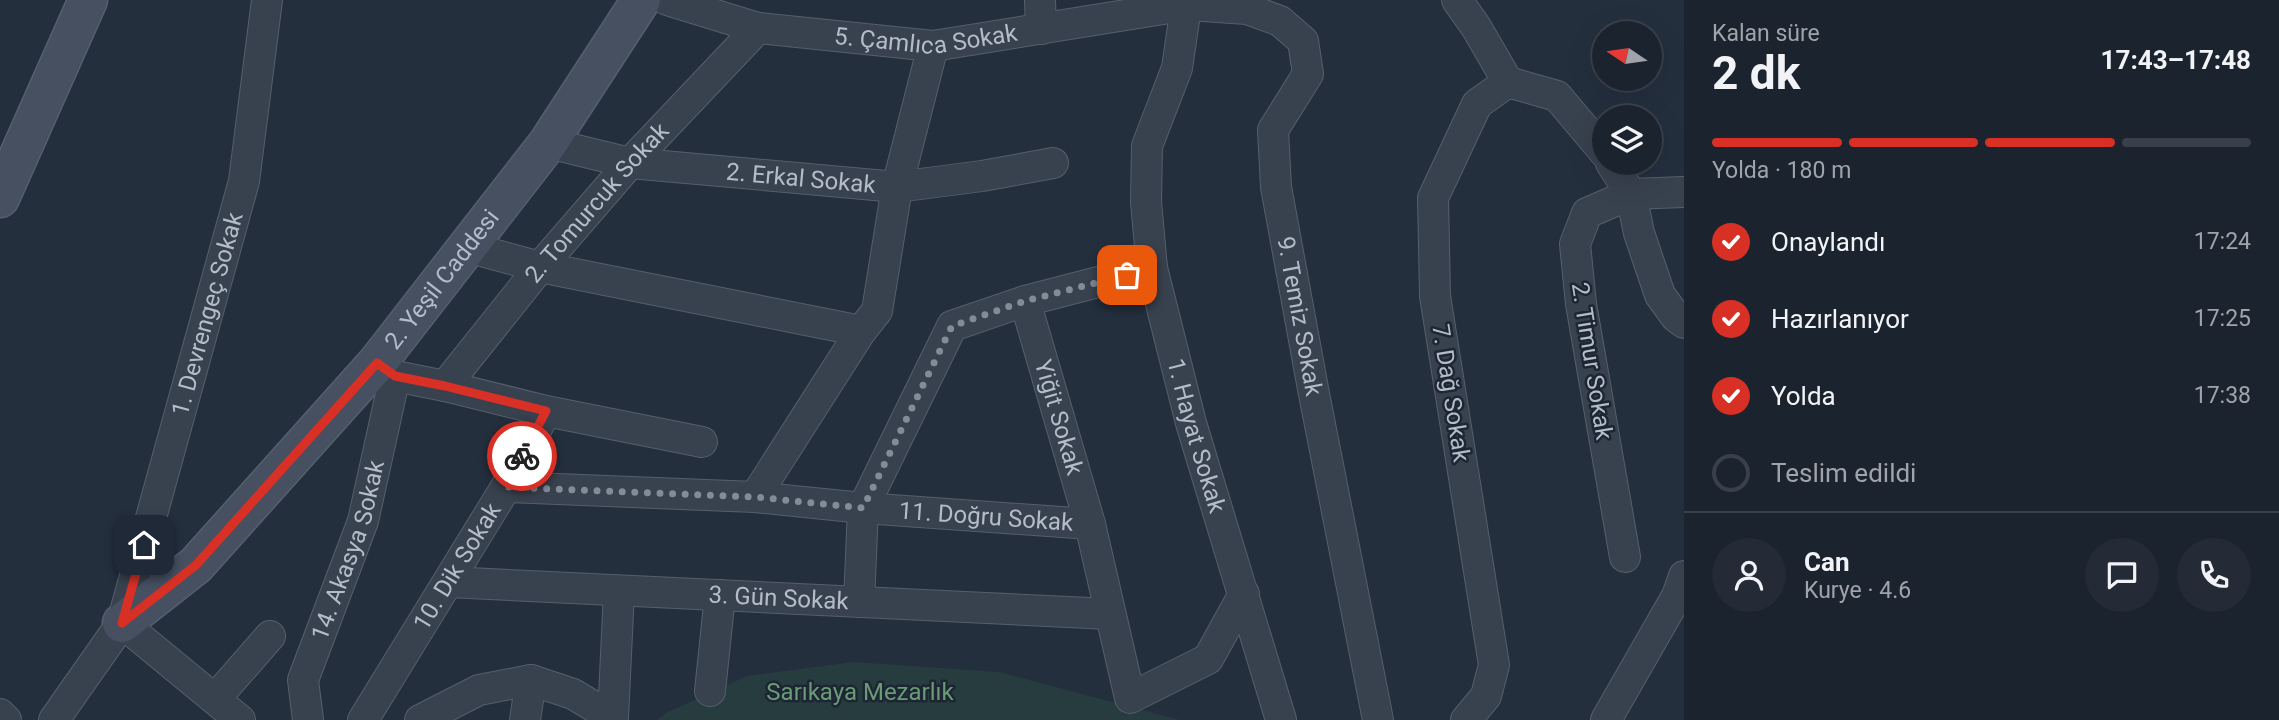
<!DOCTYPE html>
<html lang="tr">
<head>
<meta charset="utf-8">
<style>
  body { margin:0; font-family:Roboto,sans-serif; background:#242b36; color:#f1f3f6; height:100vh; display:flex; flex-direction:column; font-size:26px; white-space:nowrap }
  * { box-sizing:border-box; margin:0 }
  p { font-size:23px; color:#a0a4aa }
  .icon { flex:none; width:38px; height:38px; fill:none; stroke:currentColor; stroke-width:2; stroke-linecap:round; stroke-linejoin:round }
  .map { position:relative; flex:1; overflow:hidden }
  .drawer { display:flex; flex-direction:column; background:#1b232e; width:595px }
  .drawer>* { flex:none }
  .needle { width:46px; rotate:283deg }
  .fabs { position:absolute; left:1592px; top:21px; display:grid; gap:14px }
  .fabs a { display:grid; place-items:center; width:70px; height:70px; border-radius:50%; background:#1b232e; box-shadow:0 7px 28px #0002,0 0 0 2px #39404a; font-size:35px }
  .pin { position:absolute; display:grid; place-items:center; width:60px; height:60px; color:#fff; margin:-30px; border-radius:14px; box-shadow:0 4px 10px #0006 }
  .courier { position:absolute; display:grid; place-items:center; width:70px; height:70px; margin:-35px; border:5px solid #d93025; border-radius:50%; background:#fff; color:#222; box-shadow:0 2px 9px #0007 }
  .overview em { font-style:normal; font-weight:700 }
  .overview div { display:flex; flex-direction:column-reverse }
  .overview { display:flex; align-items:center; justify-content:space-between; height:119px; padding:0 28px }
  h1 { font-size:46px; font-weight:700; line-height:52px }
  .bar { display:grid; grid-template-columns:repeat(4,1fr); gap:10px 7px; align-content:center; height:84px; padding:0 28px }
  .bar i { height:9px; border-radius:5px; background:#39404a }
  .bar .on { background:#d93025 }
  .bar p { grid-column:span 4 }
  .line { display:flex; align-items:center; gap:18px; padding:0 28px; border-top:2px solid #39404a }
  .line div { flex:1 }
  .round { display:grid; place-items:center; flex:none; width:74px; height:74px; border-radius:37px; background:#242b36 }
  ol { padding:0 28px; list-style:none }
  li { display:flex; align-items:center; gap:21px; height:77px }
  li p { margin-inline-start:auto }
  li .icon { padding:7px; border-radius:50%; background:#d93025; color:#fff; stroke-width:4 }
  li:last-child { color:#a0a4aa }
  li i { width:38px; height:38px; border:4px solid #39404a; border-radius:50% }
  main { display:flex; flex:1; min-height:0 }
  .map>svg:first-child { display:block }
  .green { fill:#263c3f }
  .lines { fill:none; stroke-linecap:round; stroke-linejoin:round }
  .minor-casing { stroke:#565f6c; stroke-width:32 }
  .secondary-casing { stroke:#565f6c; stroke-width:41 }
  .minor { stroke:#38414e; stroke-width:30 }
  .secondary { stroke:#465061; stroke-width:38 }
  .done { stroke:#828b98; stroke-width:7; stroke-dasharray:0 12.6 }
  .route { stroke:#d93025; stroke-width:9 }
  .labels { text-anchor:middle; stroke-width:5; stroke-linejoin:round; paint-order:stroke }
  .street-label { font-size:24px; fill:#b4bcc9; stroke:#1d2633 }
  .park-label { font-size:24px; fill:#6b9a76; stroke:#1d2633 }
</style>
</head>
<body>
<main>
<div class="map">
<svg width="1684" height="720" viewBox="0 0 1684 720">
  <rect width="100%" height="100%" fill="#242f3e"/>
  <!-- green -->
  <path class="green" d="M854,662L999,672L1180,720H657L666,713L747,676Z"/>
  <g class="lines">
    <defs>
      <g id="minor">
        <path id="s1" d="M667,0L758,28L933,46L1188,5L1247,9L1280,21L1303,41L1308,74L1273,130L1276,187L1314,394L1378,720"/>
        <path d="M1040,0L1041,29"/>
        <path id="s2" d="M1187,0L1177,68L1147,146L1146,202L1152,268L1191,423L1281,720"/>
        <path d="M1457,0L1476,27L1508,82L1557,96L1605,153"/>
        <path id="s3" d="M548,143L630,163L897,187L982,176L1053,163"/>
        <path d="M1611,163L1631,194L1639,233L1660,295L1676,317L1684,323"/>
        <path d="M467,247L540,267L861,331"/>
        <path id="s4" d="M1025,301L1090,524L1130,698L1208,659L1244,594"/>
        <path d="M380,365L395,376L445,386L546,411L702,442"/>
        <path id="s5" d="M445,386L540,267L630,163L758,28"/>
        <path id="s6" d="M506,487L755,497L863,508L1090,524"/>
        <path d="M755,497L861,331L877,311L897,187L933,46"/>
        <path d="M1625,557L1581,304L1575,244L1587,213L1631,194L1684,192"/>
        <path id="s7" d="M448,582L1110,614"/>
        <path d="M859,602L863,508L952,326L1025,301L1152,268"/>
        <path d="M122,623L240,720"/>
        <path d="M710,691L720,595"/>
        <path d="M215,699L270,636"/>
        <path d="M0,714L6,720"/>
        <path id="s8" d="M54,720L122,623L244,181L267,0"/>
        <path id="s9" d="M308,720L303,680L363,521L395,376"/>
        <path id="s10" d="M363,720L506,487L546,411"/>
        <path d="M420,720L479,690L531,680L573,694L613,718L619,591"/>
        <path d="M525,720L531,680"/>
        <path d="M1466,720L1486,696L1494,665L1435,296L1433,198L1477,104L1508,82"/>
        <path d="M1606,720L1677,596L1684,576"/>
      </g>
      <g id="secondary">
        <path d="M0,198L88,0"/>
        <path id="s11" d="M122,623L196,565L377,363L548,143L641,0"/>
      </g>
    </defs>
    <!-- minor casing -->
    <use href="#minor" class="minor-casing"/>
    <!-- secondary casing -->
    <use href="#secondary" class="secondary-casing"/>
    <!-- minor -->
    <use href="#minor" class="minor"/>
    <!-- secondary -->
    <use href="#secondary" class="secondary"/>
  </g>
  <g class="lines">
    <!-- done -->
    <path class="done" d="M522,456L506,487L755,497L863,508L952,326L1025,301L1127,275"/>
    <!-- route -->
    <path class="route" d="M144,545L122,623L196,565L377,363L395,376L445,386L546,411L522,456"/>
  </g>
  <g class="labels">
    <!-- street labels -->
    <g class="street-label">
      <text dy="8" stroke="none"><textPath href="#s1" startOffset="264">5. Çamlıca Sokak</textPath></text>
      <text dy="8" stroke="none"><textPath href="#s3" startOffset="256">2. Erkal Sokak</textPath></text>
      <text dy="8" stroke="none"><textPath href="#s5" startOffset="238">2. Tomurcuk Sokak</textPath></text>
      <text dy="8" stroke="none"><textPath href="#s11" startOffset="471">2. Yeşil Caddesi</textPath></text>
      <text dy="8" stroke="none"><textPath href="#s8" startOffset="439">1. Devrengeç Sokak</textPath></text>
      <text dy="8" stroke="none"><textPath href="#s1" startOffset="942">9. Temiz Sokak</textPath></text>
      <text transform="translate(1592 361) rotate(81)" y="8">2. Timur Sokak</text>
      <text transform="translate(1451 393) rotate(81)" y="8">7. Dağ Sokak</text>
      <text dy="8" stroke="none"><textPath href="#s4" startOffset="121">Yiğit Sokak</textPath></text>
      <text dy="8" stroke="none"><textPath href="#s2" startOffset="448">1. Hayat Sokak</textPath></text>
      <text dy="8" stroke="none"><textPath href="#s6" startOffset="481">11. Doğru Sokak</textPath></text>
      <text dy="8" stroke="none"><textPath href="#s9" startOffset="178">14. Akasya Sokak</textPath></text>
      <text dy="8" stroke="none"><textPath href="#s10" startOffset="180">10. Dik Sokak</textPath></text>
      <text dy="8" stroke="none"><textPath href="#s7" startOffset="331">3. Gün Sokak</textPath></text>
    </g>
    <!-- park labels -->
    <g class="park-label">
      <text x="860" y="700">Sarıkaya Mezarlık</text>
    </g>
  </g>
</svg>
<div class="fabs">
<a><svg class="needle" viewBox="-14 -14 28 28"><path d="M0-13l5 13h-10z" fill="#e53935"/><path d="M0 13l5-13h-10z" fill="#a0a4aa"/></svg></a>
<a><svg class="icon" aria-label="layers" viewBox="0 0 24 24"><path d="M12 4l9 5-9 5-9-5zM3 14l9 5 9-5"/></svg></a>
</div>
<div class="pin" style="left:1127px;top:275px;background:#ea580c"><svg class="icon" aria-label="bag" viewBox="0 0 24 24"><path d="M5 8h14l-1 12H6zM9 8a3 3 0 0 1 6 0"/></svg></div>
<div class="pin" style="left:144px;top:545px;background:#1f2937"><svg class="icon" aria-label="home" viewBox="0 0 24 24"><path d="M3 11l9-7 9 7M6 9v11h12V9"/></svg></div>
<div class="courier" style="left:522px;top:456px"><svg class="icon" aria-label="bike" viewBox="0 0 24 24"><circle cx="6" cy="16" r="4"/><circle cx="18" cy="16" r="4"/><path d="M6 16l4-8h5l3 8M10 8l3 8H6M13 5h3"/></svg></div>
</div>
<section class="drawer">
<div class="overview"><div><h1>2 dk</h1><p>Kalan süre</p></div><em>17:43–17:48</em></div>
<div class="bar"><i class="on"></i><i class="on"></i><i class="on"></i><i></i><p>Yolda · 180 m</p></div>
<ol>
<li><svg class="icon" aria-label="check" viewBox="0 0 24 24"><path d="M5 12l5 5 9-10"/></svg>Onaylandı<p>17:24</p></li>
<li><svg class="icon" aria-label="check" viewBox="0 0 24 24"><path d="M5 12l5 5 9-10"/></svg>Hazırlanıyor<p>17:25</p></li>
<li><svg class="icon" aria-label="check" viewBox="0 0 24 24"><path d="M5 12l5 5 9-10"/></svg>Yolda<p>17:38</p></li>
<li><i></i>Teslim edildi</li>
</ol>
<div class="line" style="height:126px"><a class="round"><svg class="icon" aria-label="person" viewBox="0 0 24 24"><circle cx="12" cy="8" r="4"/><path d="M4 21q1-7 8-7t8 7"/></svg></a><div><b>Can</b><p>Kurye · 4.6</p></div><a class="round"><svg class="icon" aria-label="chat" viewBox="0 0 24 24"><path d="M4 5h16v11H9l-5 4z"/></svg></a><a class="round"><svg class="icon" aria-label="phone" viewBox="0 0 24 24"><path d="M5 4h4l2 5-3 2q2 4 5 5l2-3 5 2v4C11 20 4 13 5 4z"/></svg></a></div>
</section>
</main>
</body>
</html>
